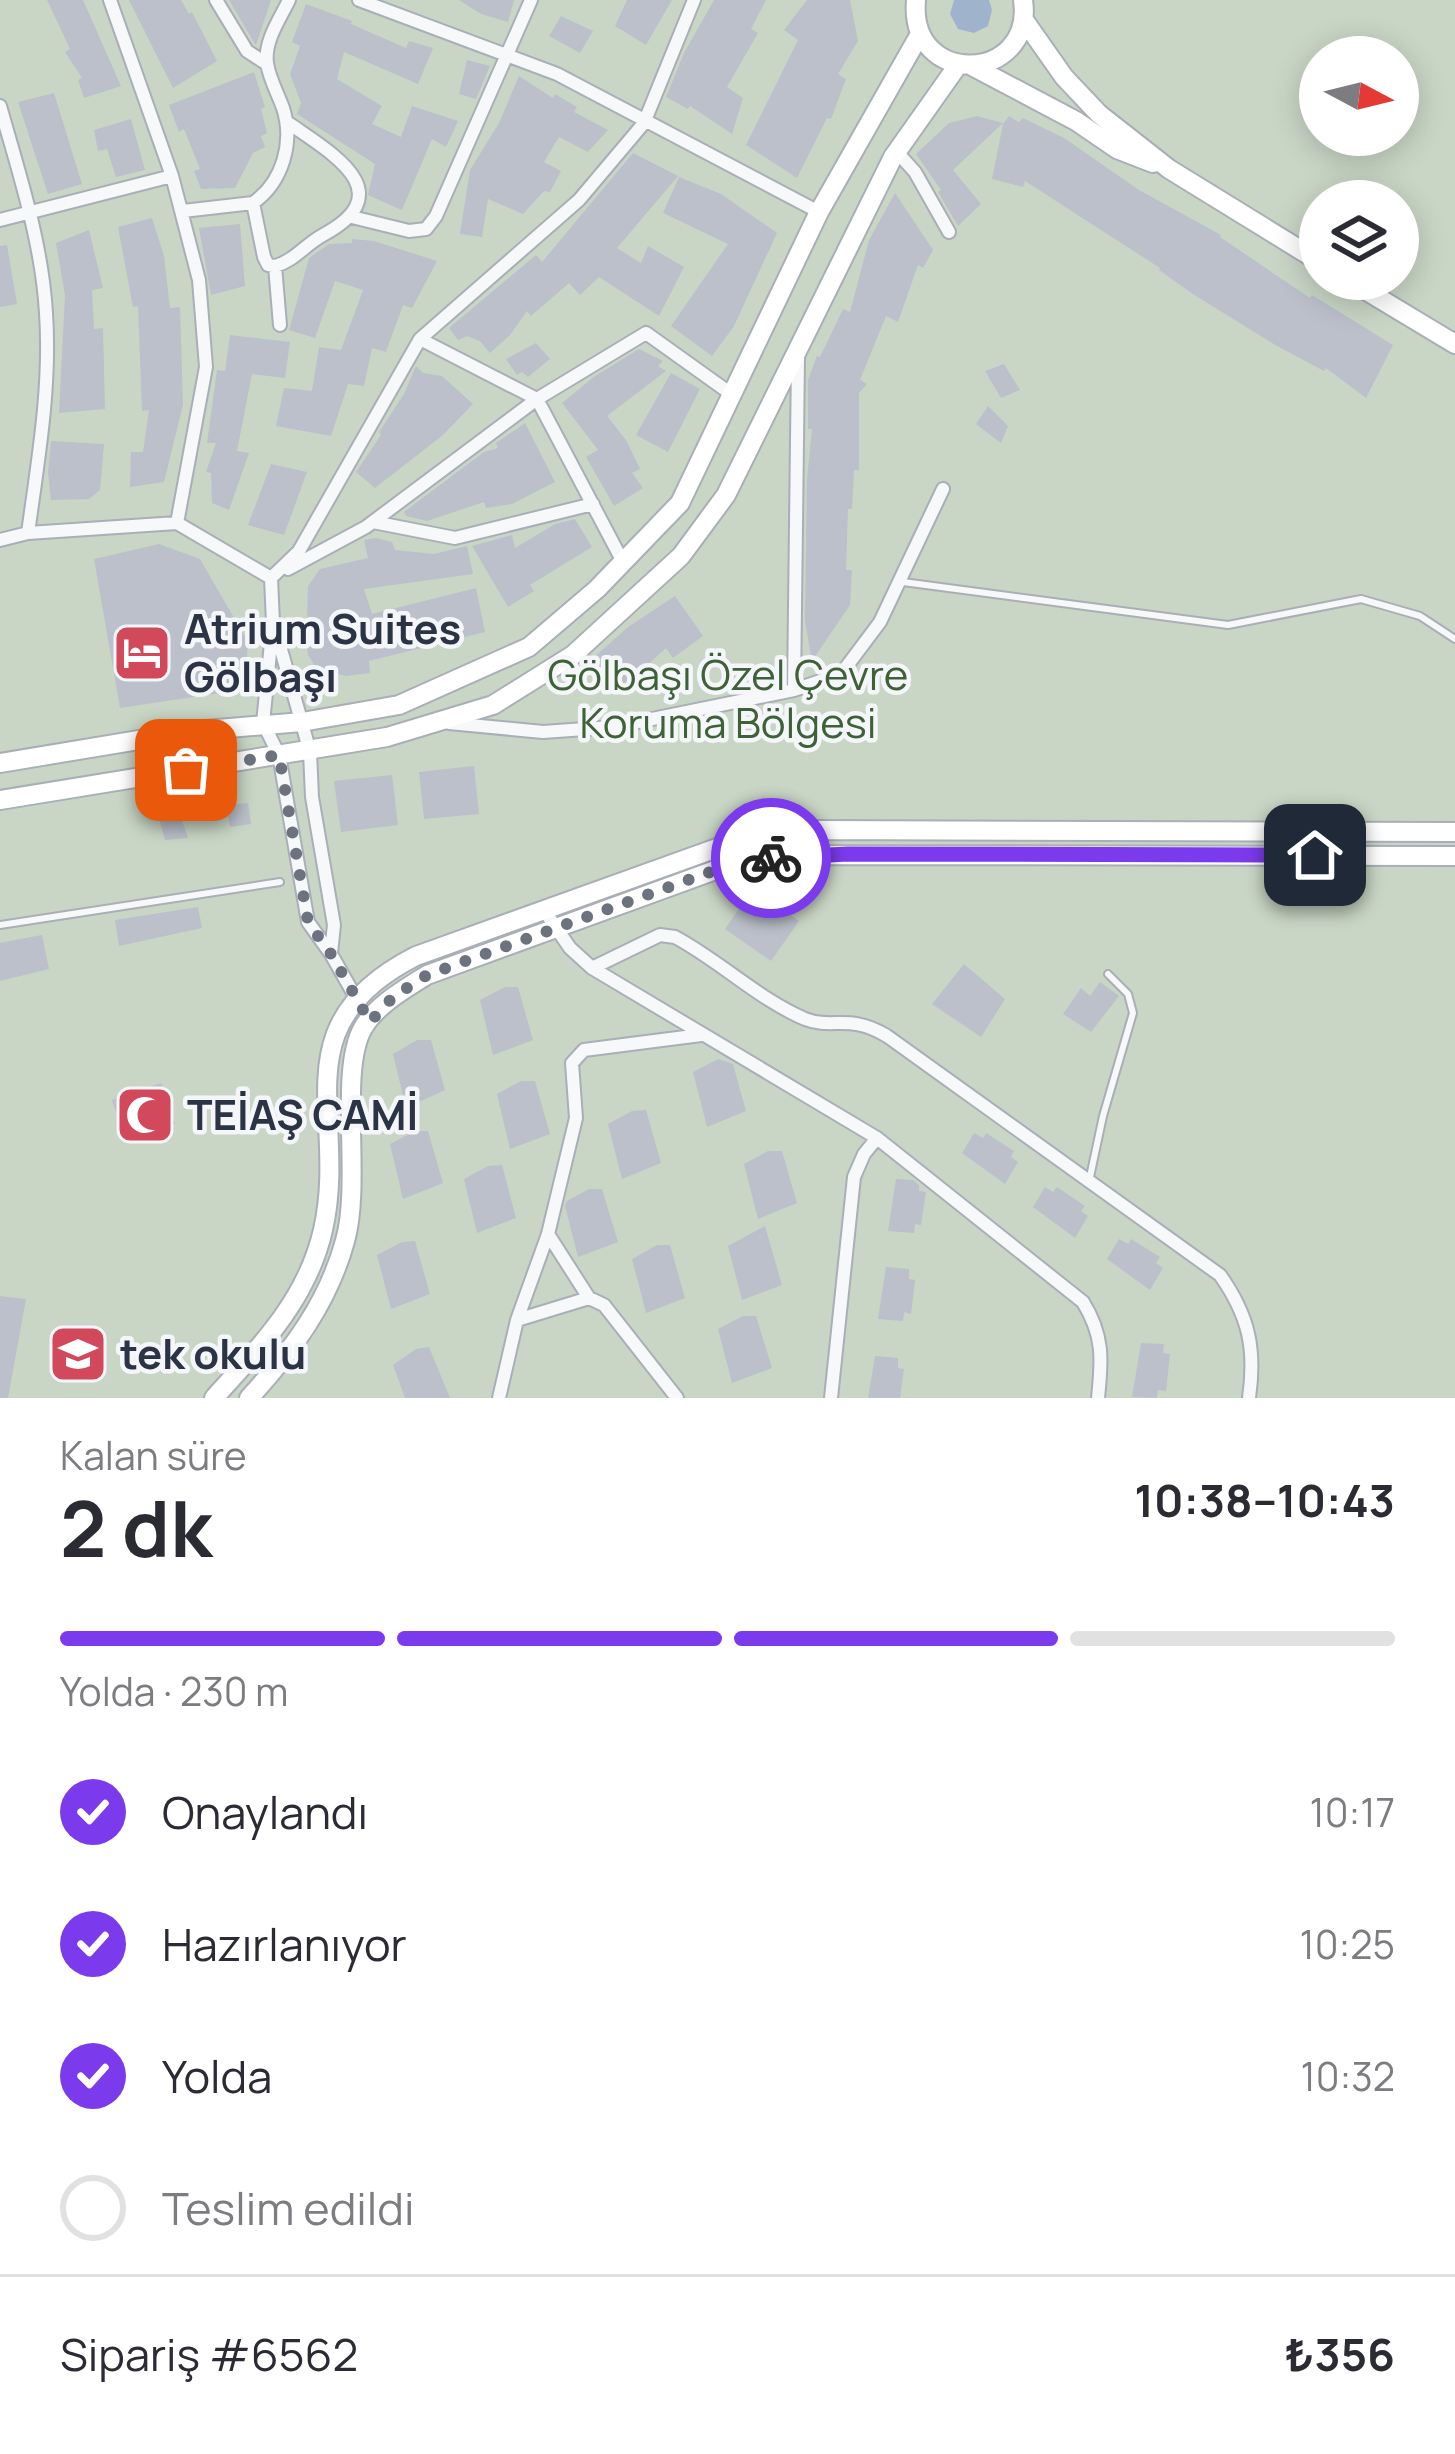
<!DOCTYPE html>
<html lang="tr">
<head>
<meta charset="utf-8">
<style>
  body { margin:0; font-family:Manrope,sans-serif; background:#f7f7f7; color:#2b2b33; height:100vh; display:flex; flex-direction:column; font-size:45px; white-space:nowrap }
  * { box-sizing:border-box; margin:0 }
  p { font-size:39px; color:#7c7c81 }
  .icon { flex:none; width:66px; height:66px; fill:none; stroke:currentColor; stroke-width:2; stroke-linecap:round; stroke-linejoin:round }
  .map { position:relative; height:1398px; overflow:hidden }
  .panel { display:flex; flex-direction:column; background:#fff; flex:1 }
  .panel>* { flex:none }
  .needle { width:78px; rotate:97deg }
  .fabs { position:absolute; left:1299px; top:36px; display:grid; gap:24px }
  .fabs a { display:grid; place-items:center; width:120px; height:120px; border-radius:50%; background:#fff; box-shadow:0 6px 30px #0003; font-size:60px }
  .pin { position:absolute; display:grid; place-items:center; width:102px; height:102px; color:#fff; margin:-51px; border-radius:24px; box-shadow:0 6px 18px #0006 }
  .courier { position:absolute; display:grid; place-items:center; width:120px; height:120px; margin:-60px; border:9px solid #7c3aed; border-radius:50%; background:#fff; color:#222; box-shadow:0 3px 15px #0007 }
  .head em { font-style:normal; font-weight:700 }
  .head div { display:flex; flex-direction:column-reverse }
  .head { display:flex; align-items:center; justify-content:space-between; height:204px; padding:0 60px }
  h1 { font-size:78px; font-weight:700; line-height:90px }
  .bar { display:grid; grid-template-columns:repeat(4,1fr); gap:18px 12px; align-content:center; height:144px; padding:0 60px }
  .bar i { height:15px; border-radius:9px; background:#e1e1e2 }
  .bar .current { background:#7c3aed }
  .bar p { grid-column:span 4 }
  .line { display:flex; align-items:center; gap:30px; padding:0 60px; border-top:3px solid #e1e1e2 }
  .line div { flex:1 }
  ol { padding:0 60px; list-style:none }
  li { display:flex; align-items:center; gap:36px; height:132px }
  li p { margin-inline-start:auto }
  li .icon { padding:12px; border-radius:50%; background:#7c3aed; color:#fff; stroke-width:4 }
  li:last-child { color:#7c7c81 }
  li i { width:66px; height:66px; border:6px solid #e1e1e2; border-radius:50% }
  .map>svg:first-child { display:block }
  .green { fill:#c9d6c5; fill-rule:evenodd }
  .water { fill:#9fb4cc }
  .building { fill:#bbc0ca }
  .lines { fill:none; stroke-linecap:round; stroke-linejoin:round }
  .lane-casing { stroke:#a9aeb7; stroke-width:10 }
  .street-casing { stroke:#a9aeb7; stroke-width:16 }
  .secondary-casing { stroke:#a9aeb7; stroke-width:22 }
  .lane { stroke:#f7f8fa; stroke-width:6 }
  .street { stroke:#f7f8fa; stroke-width:12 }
  .secondary { stroke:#fff; stroke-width:18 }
  .done { stroke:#6c737f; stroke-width:12; stroke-dasharray:0 21.6 }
  .route { stroke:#7c3aed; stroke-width:15 }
  .labels { text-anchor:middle; stroke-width:9; stroke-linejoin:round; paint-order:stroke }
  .poi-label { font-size:42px; font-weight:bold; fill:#2b3445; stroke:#f4f6f9; text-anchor:start }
  .park-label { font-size:42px; fill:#3f6138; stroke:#f4f6f9 }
</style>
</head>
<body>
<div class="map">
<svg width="1455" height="1398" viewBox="0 0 1455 1398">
  <rect width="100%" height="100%" fill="#e4e7ec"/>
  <!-- green -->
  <path class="green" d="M0,0H1455V1398H0ZM1320,57H1398V135H1320ZM1320,201H1398V279H1320Z"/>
  <!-- water -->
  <path class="water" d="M954,0H989L992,10L988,26L974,33L958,29L950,14Z"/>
  <!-- building -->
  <path class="building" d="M47,0H83L121,86L84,98L78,80L82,78L65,52L70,49Z
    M129,0H181L189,14L192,12L217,61L173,88Z
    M229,0H271L256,45L255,44Z
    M459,0H514L508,22L481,14Z
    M627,0H672L646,45L615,26Z
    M714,0H766L751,29L758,33L727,87L743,98L732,134L690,106L688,109L666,97L684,53Z
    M807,0H850L858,41L838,74L846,79L831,119L827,118L797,178L746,145L798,40L784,30Z
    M306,4L352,21L351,24L406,48L409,41L433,48L418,84L344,52L337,79L382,106L372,124L401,137L412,106L458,121L446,147L432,139L402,210L368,195L375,164L297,114L301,103L290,74L300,46L292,42Z
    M561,16L593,31L580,53L549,36Z
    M467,60L490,66L476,99L459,94Z
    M254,72L265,107L261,109L267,133L261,136L265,147L253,153L235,188L201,189L194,171L200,169L184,129L179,132L169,105Z
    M519,76L553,98L555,94L577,107L574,112L608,130L588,152L559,137L544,162L561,171L550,192L544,191L523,214L488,199L482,237L460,234L470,170L499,123Z
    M54,93L82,184L48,194L18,102Z
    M977,116L1003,123L953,170L981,204L958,226L938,192L941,190L916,154L949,123Z
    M1009,116L1019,122L1023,118L1064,138L1139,190L1221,235L1220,237L1310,298L1312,295L1393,345L1366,398L1326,368L1324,371L1277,346L1193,294L1159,270L1160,268L1025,181L1023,187L992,179L1003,124Z
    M131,119L145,170L116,177L107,149L98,151L94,130Z
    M633,153L678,176L617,248L641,263L648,246L684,267L659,316L599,277L580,295L569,283L531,316L527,311L510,335L490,353L480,341L467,336L458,340L449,328L536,255L542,262Z
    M679,177L721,194L777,233L734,326L712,356L671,326L728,244L663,213Z
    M895,193L933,250L923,268L918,265L898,322L886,316L860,380L867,384L859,393V470H854L852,509H848L846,570H852L850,605L812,661L805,622L807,479L812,429H808V380L817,356L820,357L843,309L850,312L869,240Z
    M152,218L164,256L170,308L180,307L183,405L164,482L130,487L131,452H143L149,410L142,411L138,306L133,307L118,227Z
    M240,224L245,286L211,295L199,228Z
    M89,230L103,288L92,290L94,329L103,328L105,409L59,413L65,295L56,243Z
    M352,239L374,241L437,261L412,308L403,305L386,352L372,348L364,386L348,384L331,436L276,426L284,388L312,391L319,347L341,350L363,290L335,281L315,338L289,330L309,258L329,244L352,243Z
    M7,245L17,304L0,307V246Z
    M230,335L290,342L285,378L252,374L237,451L249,453L229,510L212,503L211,473L206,472L216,443H207L217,370L225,371Z
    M536,343L550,359L528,377L522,372L517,375L506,359Z
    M639,349L663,361L658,366L666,371L607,416L626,440L640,469L632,473L643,488L614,506L586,457L598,450L562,403L595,376Z
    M1004,364L1020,390L1001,398L985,371Z
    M416,366L423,373L442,376L473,404L443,435L375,488L356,472L381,435L379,432L404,394Z
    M671,373L700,389L668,452L636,435Z
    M988,406L1008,426L1001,443L976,424Z
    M525,423L555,482L512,504L486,508L484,502L427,521L406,516L404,512L484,452L498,448L496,443Z
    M51,441L104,444L100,490L89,499L51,500L48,472Z
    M271,464L307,472L284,535L248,525Z
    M575,519L592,547L530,585L534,591L508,607L472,546L512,535L515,548L555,524Z
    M376,538L392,542L395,550L434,554L467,546L473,574L364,589L372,614L476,588L485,632L369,661L370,673L346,676L317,669L308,655L304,619H307L308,586L320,569L368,558L364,540Z
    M159,544L200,559L248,642L246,670L227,692L120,708L94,559Z
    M675,596L703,636L673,658L666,648L618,692L590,661L628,627Z
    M474,766L479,814L424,819L419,772Z
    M392,775L398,825L341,832L334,781Z
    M248,803L251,824L230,827L226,805Z
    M180,815L188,838L165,840L159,818Z
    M753,889L799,921L771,961L725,929Z
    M198,907L202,928L119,946L115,920Z
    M42,935L49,969L0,981V943Z
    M964,964L1005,999L981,1037L932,1004Z
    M1100,982L1119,996L1091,1032L1063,1014L1081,988L1090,996Z
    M505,987H518L533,1040L493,1055L480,1000Z
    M417,1040H431L445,1090L406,1108L393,1054Z
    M718,1059L733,1064L746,1111L707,1127L693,1072Z
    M521,1081H535L550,1134L510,1149L497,1094Z
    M161,1083L175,1124L126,1141L112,1100Z
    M646,1110L661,1163L622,1179L608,1124L632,1111Z
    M415,1131H428L443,1183L403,1199L390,1144Z
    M974,1133L983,1138L986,1133L1014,1151L1011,1157L1018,1162L1005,1184L962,1153Z
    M768,1151H782L797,1203L758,1219L744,1164Z
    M502,1165L516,1218L477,1233L464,1179L488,1166Z
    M896,1179L913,1180L919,1185V1191L926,1192L921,1225L915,1224L914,1233L888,1231Z
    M1045,1187L1053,1192L1057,1187L1085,1206L1081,1211L1088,1216L1075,1238L1033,1207Z
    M589,1189H602L618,1242L578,1257L565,1206L567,1201Z
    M765,1226L782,1285L742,1300L728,1246Z
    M1119,1239L1128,1244L1131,1239L1160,1257L1156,1263L1163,1268L1150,1290L1107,1259Z
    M415,1241L430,1294L391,1309L377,1255L402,1242Z
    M657,1245H670L685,1298L646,1313L632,1259Z
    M886,1267L909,1269V1279L915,1280L911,1314L904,1312L903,1321L878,1319Z
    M0,1296L26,1299L8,1398H0Z
    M743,1316H756L772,1368L732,1383L718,1329Z
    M1141,1343L1164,1344L1163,1353L1170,1354L1166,1391L1158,1390L1157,1398L1132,1397Z
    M429,1347L450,1398H405L393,1365L416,1349Z
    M875,1356L898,1358V1368L904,1369L900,1398H868Z"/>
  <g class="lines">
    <defs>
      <path id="lane" d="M903,582L1228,625L1361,599L1420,616L1455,639
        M0,925L280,882
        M1090,1177L1103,1116L1133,1013L1128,994L1108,974"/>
      <path id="street" d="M110,0L172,176L199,280L206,367L177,523
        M216,0L247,51L267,64
        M359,0L557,74L819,212
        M0,106C19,173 42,243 46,313C51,387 38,460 28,533
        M897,152L915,172L949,232
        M253,203L264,257L268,265L275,266C294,261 306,244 323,235C403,192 331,153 287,122
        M183,211L253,203C283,182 294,142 283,108C278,94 269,78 267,63C264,41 280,19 289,0
        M352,217L409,231L426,229L436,216L531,0
        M0,220L172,176
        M275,266L280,325
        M420,339L537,399L623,562
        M373,522L455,538L593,504
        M0,540L28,533L177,523L271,578L273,623L263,723L279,755L308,922L331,954L360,1005
        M288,569L366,527L537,399L646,333L734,396
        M271,578L299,551L420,339L579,200L644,123L694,0
        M276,632L310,752L312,797L334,925L331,953
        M794,690L841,674L880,622L943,489
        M449,723L543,732L613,727L794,690L798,358
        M544,910L570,948L592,968L877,1138L1083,1302C1104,1336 1102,1360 1098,1398
        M592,968L660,935L675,937C720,961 758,999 805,1019C833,1030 849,1013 887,1036L1220,1275C1249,1316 1256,1349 1249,1398
        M548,1234L576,1118L572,1063L584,1050L701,1035
        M517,1320L548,1234L589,1298
        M499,1398L517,1320L589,1298L604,1305L677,1398
        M831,1398L854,1177L864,1154L877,1138"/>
      <path id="secondary" d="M916,0C908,89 1035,83 1023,0
        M1024,20L1064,77L1099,114L1169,169L1320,262
        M972,66L1076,121L1117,149L1153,163
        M1347,279L1455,344
        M0,763L193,731L302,722L399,705L529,647L597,589L680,503L819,212L920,34
        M0,800L387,737L493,705L573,655L681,556L726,495L893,157L958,65
        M214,1398C260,1347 307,1300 323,1230C349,1116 278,1026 416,956L742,839L814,830L1455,832
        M249,1398C292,1351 328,1303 345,1241C362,1182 338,1071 363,1028C376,1005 405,989 427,975L732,864L784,855L1455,856"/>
    </defs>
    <!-- lane casing -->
    <use href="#lane" class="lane-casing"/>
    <!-- street casing -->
    <use href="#street" class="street-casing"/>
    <!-- secondary casing -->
    <use href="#secondary" class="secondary-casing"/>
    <!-- lane -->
    <use href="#lane" class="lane"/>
    <!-- street -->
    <use href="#street" class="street"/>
    <!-- secondary -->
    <use href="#secondary" class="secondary"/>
  </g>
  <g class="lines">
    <!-- done -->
    <path class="done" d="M186,770L279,755L308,922L331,954L370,1022L393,997L427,975L732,864L771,858"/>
    <!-- route -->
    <path class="route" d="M771,858L848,854L1315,855"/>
  </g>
  <!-- icons -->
  <defs>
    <symbol id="hotel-square" viewBox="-11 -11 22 22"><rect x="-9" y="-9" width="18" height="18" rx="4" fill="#d1495b" stroke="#f4f6f9"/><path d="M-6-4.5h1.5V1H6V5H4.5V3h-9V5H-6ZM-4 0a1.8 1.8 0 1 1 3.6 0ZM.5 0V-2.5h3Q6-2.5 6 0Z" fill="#fff"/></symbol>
    <symbol id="mosque-square" viewBox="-11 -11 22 22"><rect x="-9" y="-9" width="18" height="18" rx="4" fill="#d1495b" stroke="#f4f6f9"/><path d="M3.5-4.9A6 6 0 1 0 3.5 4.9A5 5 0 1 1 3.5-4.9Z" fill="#fff"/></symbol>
    <symbol id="school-square" viewBox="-11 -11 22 22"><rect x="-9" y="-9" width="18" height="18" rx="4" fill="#d1495b" stroke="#f4f6f9"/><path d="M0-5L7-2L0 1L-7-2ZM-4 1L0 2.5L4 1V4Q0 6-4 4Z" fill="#fff"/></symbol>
  </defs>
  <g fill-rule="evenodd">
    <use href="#hotel-square" x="109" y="620" width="66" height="66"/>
    <use href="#mosque-square" x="112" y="1082" width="66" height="66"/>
    <use href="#school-square" x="45" y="1321" width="66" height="66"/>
  </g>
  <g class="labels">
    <!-- poi labels -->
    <g class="poi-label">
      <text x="184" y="644">Atrium Suites<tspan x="184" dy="48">Gölbaşı</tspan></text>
      <text x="187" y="1130">TEİAŞ CAMİ</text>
      <text x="120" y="1369">tek okulu</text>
    </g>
    <!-- park labels -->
    <g class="park-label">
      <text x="728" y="690">Gölbaşı Özel Çevre<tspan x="728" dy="48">Koruma Bölgesi</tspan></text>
    </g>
  </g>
</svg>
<div class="fabs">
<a><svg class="needle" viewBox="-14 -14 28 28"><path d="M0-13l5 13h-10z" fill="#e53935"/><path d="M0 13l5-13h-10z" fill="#7c7c81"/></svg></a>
<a><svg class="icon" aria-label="layers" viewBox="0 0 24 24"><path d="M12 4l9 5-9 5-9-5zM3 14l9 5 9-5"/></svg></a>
</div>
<div class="pin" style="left:186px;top:770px;background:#ea580c"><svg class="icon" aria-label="bag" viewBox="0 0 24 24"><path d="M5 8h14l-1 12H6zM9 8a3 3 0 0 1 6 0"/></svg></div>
<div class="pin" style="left:1315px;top:855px;background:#1f2937"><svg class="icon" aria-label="home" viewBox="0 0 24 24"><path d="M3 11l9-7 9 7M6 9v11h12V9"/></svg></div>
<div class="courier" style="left:771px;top:858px"><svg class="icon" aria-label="bike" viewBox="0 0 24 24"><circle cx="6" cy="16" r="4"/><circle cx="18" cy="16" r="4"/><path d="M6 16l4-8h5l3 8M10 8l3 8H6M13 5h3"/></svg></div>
</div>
<section class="panel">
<div class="head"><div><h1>2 dk</h1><p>Kalan süre</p></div><em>10:38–10:43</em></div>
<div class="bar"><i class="current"></i><i class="current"></i><i class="current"></i><i></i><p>Yolda · 230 m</p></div>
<ol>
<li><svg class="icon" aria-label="check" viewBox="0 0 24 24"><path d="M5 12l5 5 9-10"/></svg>Onaylandı<p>10:17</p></li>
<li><svg class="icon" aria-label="check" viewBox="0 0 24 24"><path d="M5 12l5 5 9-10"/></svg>Hazırlanıyor<p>10:25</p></li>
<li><svg class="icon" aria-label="check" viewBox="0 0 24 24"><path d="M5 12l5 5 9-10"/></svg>Yolda<p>10:32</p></li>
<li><i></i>Teslim edildi</li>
</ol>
<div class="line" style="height:156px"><div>Sipariş #6562</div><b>₺356</b></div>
</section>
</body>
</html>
